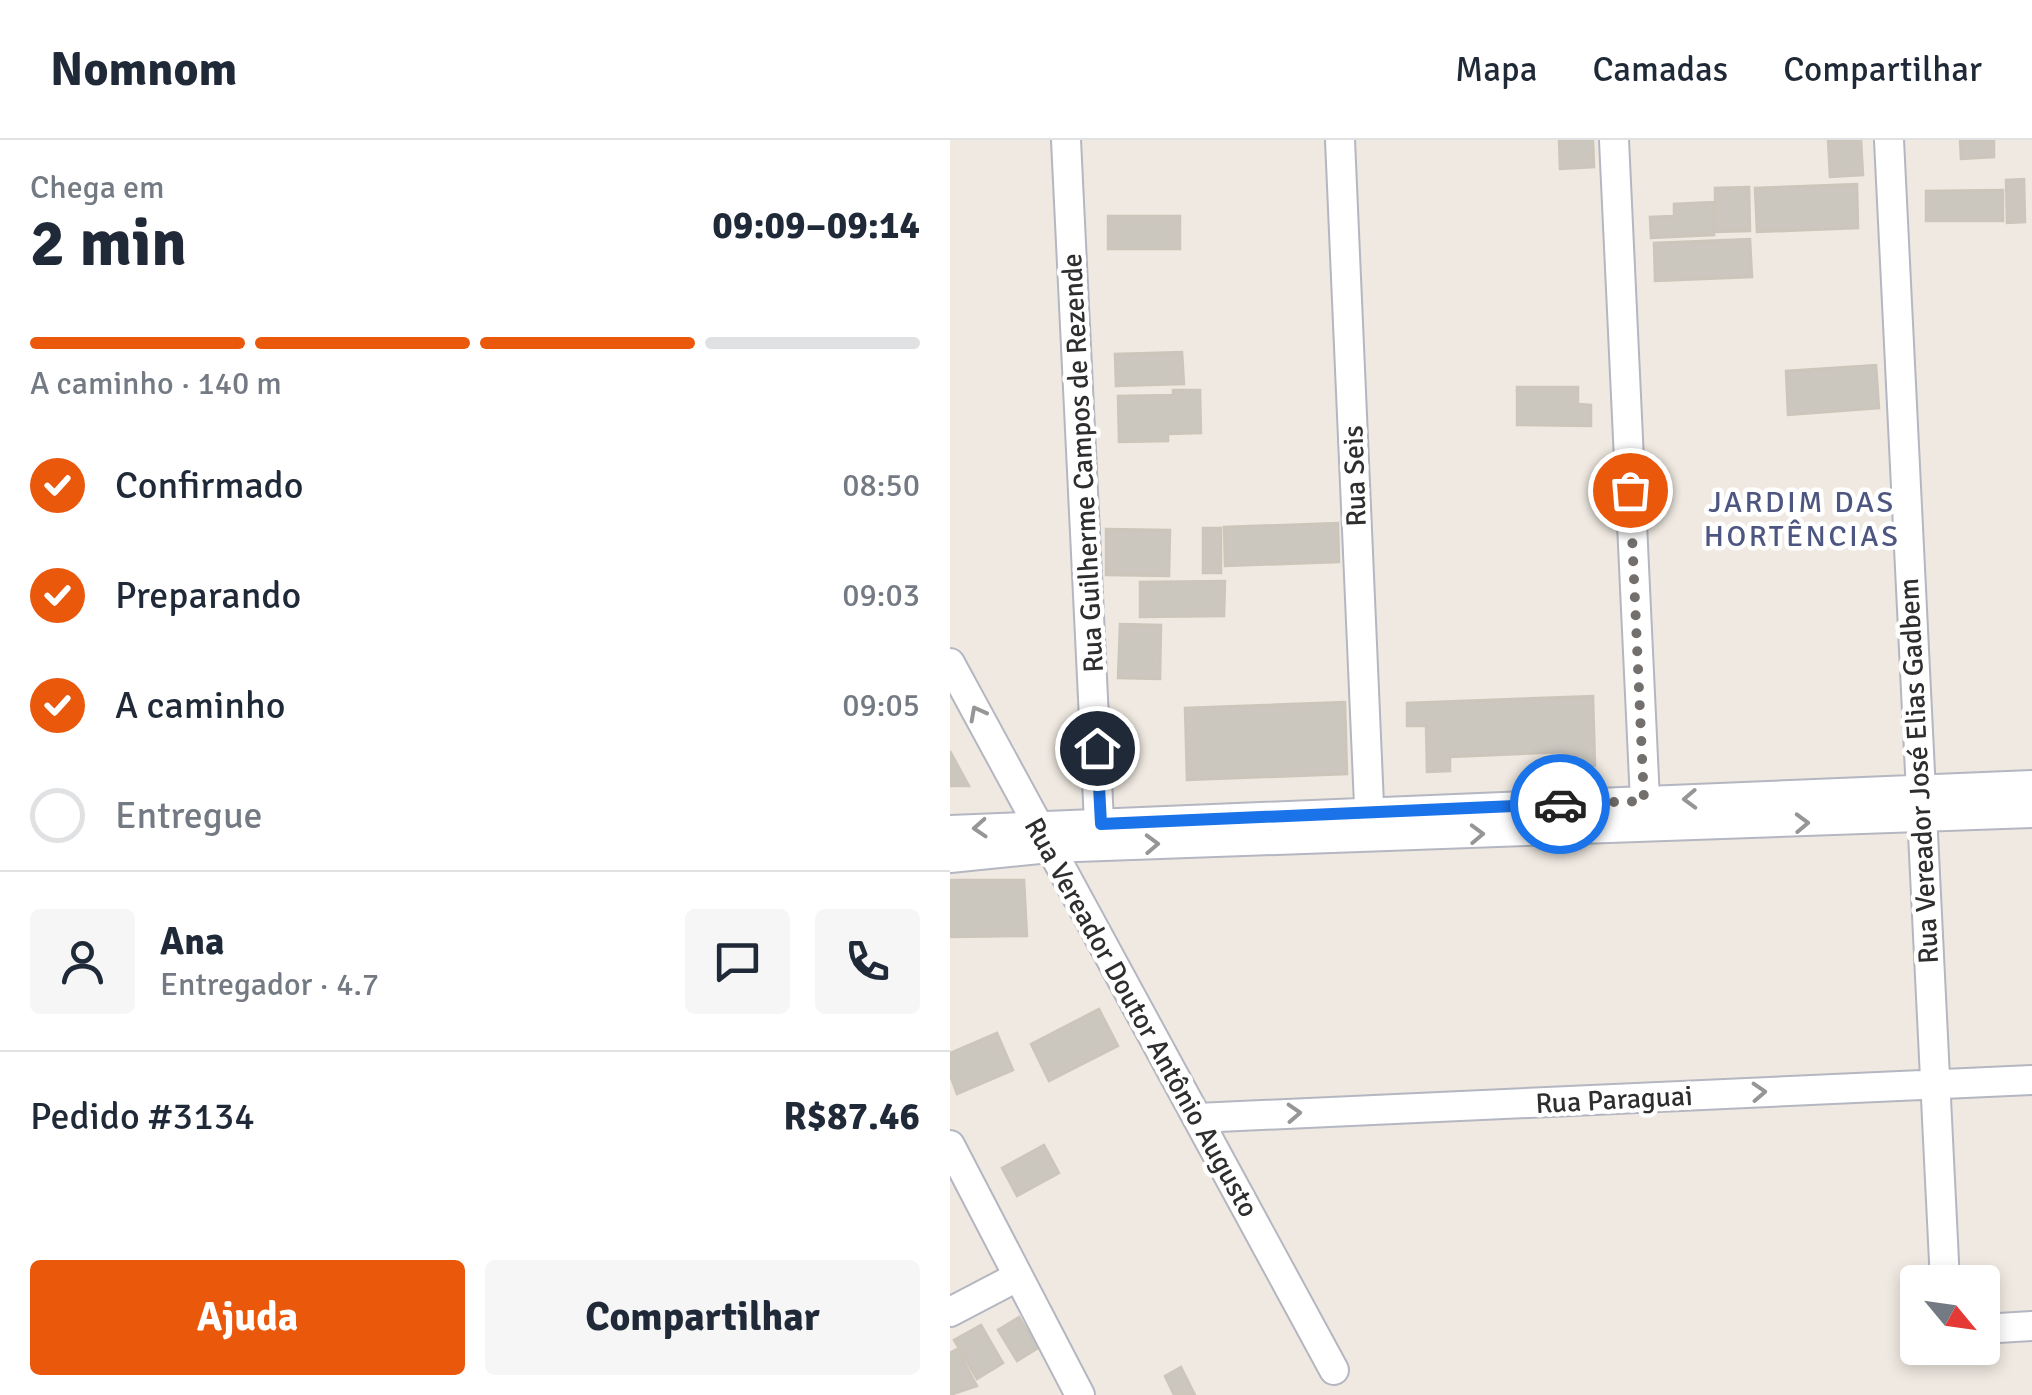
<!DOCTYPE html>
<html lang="pt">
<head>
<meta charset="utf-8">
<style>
  body { margin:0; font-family:Signika,sans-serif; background:#f6f6f7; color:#1f2937; height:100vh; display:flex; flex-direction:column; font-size:38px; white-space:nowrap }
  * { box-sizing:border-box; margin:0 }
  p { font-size:32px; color:#747a83 }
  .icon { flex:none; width:55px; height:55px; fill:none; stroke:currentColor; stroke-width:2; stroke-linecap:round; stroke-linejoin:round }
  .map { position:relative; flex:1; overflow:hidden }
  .side { display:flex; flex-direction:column; background:#fff; width:950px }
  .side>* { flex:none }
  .needle { width:65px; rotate:119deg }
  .tools { position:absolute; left:950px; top:1125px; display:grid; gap:20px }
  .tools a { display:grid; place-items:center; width:100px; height:100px; border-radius:10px; background:#fff; box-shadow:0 5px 15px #0003; font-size:50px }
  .pin { position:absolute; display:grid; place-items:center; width:85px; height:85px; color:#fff; margin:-42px; border:5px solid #fff; border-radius:50%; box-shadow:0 2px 10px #0007 }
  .courier { position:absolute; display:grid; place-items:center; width:100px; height:100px; margin:-50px; border:8px solid #1a73e8; border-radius:50%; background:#fff; color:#222; box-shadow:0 2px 12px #0007 }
  .overview em { font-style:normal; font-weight:700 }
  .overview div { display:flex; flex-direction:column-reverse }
  .overview { display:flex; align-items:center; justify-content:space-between; height:170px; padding:0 30px }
  h1 { font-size:65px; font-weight:700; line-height:75px }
  .bar { display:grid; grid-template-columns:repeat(4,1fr); gap:15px 10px; align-content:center; height:120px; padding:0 30px }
  .bar i { height:12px; border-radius:8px; background:#e0e1e3 }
  .bar .selected { background:#ea580c }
  .bar p { grid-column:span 4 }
  .line { display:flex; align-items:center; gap:25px; padding:0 30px; border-top:2px solid #e0e1e3 }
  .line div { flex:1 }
  .round { display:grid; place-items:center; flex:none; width:105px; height:105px; border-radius:10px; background:#f6f6f7 }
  ol { padding:0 30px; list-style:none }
  li { display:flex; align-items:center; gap:30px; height:110px }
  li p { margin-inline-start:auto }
  li .icon { padding:10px; border-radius:50%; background:#ea580c; color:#fff; stroke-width:4 }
  li:last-child { color:#747a83 }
  li i { width:55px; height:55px; border:5px solid #e0e1e3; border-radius:50% }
  .cta { display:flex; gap:20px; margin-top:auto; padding:20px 30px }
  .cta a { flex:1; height:115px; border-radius:10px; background:#ea580c; color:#fff; font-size:40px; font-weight:700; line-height:115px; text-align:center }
  .cta a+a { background:#f6f6f7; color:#1f2937 }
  header { display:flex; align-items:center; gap:60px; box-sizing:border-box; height:140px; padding:0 50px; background:#fff; border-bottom:2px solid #e0e1e3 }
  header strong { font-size:48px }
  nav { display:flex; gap:55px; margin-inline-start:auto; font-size:35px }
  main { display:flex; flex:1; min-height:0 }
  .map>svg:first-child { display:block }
  .building { fill:#cbc7bf; stroke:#cbc5ba; stroke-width:2.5 }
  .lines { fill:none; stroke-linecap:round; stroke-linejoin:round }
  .minor-casing { stroke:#b4b7c1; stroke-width:32 }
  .minor { stroke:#fff; stroke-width:28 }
  .oneway { stroke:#969696 }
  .done { stroke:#726f6d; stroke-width:10; stroke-dasharray:0 18 }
  .route { stroke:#1a73e8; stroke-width:12 }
  .labels { text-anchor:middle; stroke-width:9; stroke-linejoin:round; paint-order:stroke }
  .street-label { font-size:28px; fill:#2e2e2e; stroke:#fff }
  .neighbourhood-label { font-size:30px; letter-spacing:2.5px; fill:#4d5680; stroke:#fff }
</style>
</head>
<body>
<header>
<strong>Nomnom</strong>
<nav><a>Mapa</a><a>Camadas</a><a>Compartilhar</a></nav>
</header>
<main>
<section class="side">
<div class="overview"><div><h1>2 min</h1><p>Chega em</p></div><em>09:09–09:14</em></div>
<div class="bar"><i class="selected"></i><i class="selected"></i><i class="selected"></i><i></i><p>A caminho · 140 m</p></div>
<ol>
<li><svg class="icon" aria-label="check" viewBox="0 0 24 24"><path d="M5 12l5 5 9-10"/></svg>Confirmado<p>08:50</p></li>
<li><svg class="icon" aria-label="check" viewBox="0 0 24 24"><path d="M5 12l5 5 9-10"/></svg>Preparando<p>09:03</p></li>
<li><svg class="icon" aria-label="check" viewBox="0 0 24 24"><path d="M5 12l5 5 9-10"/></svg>A caminho<p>09:05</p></li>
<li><i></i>Entregue</li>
</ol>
<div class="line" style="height:180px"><a class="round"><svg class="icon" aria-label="person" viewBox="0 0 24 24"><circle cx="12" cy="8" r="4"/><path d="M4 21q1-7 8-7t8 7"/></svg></a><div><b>Ana</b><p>Entregador · 4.7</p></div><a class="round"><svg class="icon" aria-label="chat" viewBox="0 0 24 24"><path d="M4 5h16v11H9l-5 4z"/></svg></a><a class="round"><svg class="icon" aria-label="phone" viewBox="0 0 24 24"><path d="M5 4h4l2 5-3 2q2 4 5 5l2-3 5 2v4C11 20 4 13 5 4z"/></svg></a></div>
<div class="line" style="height:130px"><div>Pedido #3134</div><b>R$87.46</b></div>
<div class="cta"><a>Ajuda</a><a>Compartilhar</a></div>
</section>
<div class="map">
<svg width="1082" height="1255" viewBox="0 0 1082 1255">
  <rect width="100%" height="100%" fill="#efe9e1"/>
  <!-- building -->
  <path class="building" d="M609,0H643L644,27L610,29Z
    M878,0H911L913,35L880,37Z
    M1010,0H1044V17L1011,19Z
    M1074,39L1075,82L1057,83L1056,40Z
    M907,44L908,88L807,92L805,48Z
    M799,47L800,91L765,92V48Z
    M1053,50V81H976V51Z
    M763,62L764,95L701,98L700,77L724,76V64Z
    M158,76H230V109H158Z
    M800,99L802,137L705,141L704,103Z
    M232,212L234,244L166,246L165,214Z
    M926,225L929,268L838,275L836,231Z
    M567,247H628V264L641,265V286L567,285Z
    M223,250H250L251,293L218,294V301L169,302L168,256L223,255Z
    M388,383L389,422L275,426L274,387Z
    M253,388H271V433H253Z
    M156,389L220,390L219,436L156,435Z
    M275,441L274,476L190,477V442Z
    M170,484L211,485L210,539L168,538Z
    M643,556L645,626L614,627V612L500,617V631L477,632L476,586H457V563Z
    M395,562L397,634L237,640L235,568Z
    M0,611L19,646H0Z
    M0,740H74L77,796L0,797Z
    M149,869L168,906L99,941L81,904Z
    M47,893L63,930L7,954L0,935V913Z
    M94,1005L109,1033L67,1056L52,1028Z
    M69,1177L88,1208L67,1221L48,1190Z
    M31,1185L53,1223L27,1239L4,1200Z
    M7,1209L27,1246L0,1255V1213Z
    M231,1227L245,1255H224L215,1236Z"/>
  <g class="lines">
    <defs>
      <path id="minor" d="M116,0L150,703
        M390,0L420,688
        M664,0L695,661
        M939,0L995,1142
        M0,523L384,1230
        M0,690L1082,645
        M0,718L99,708L1082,673
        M247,978L1082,940
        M0,1005L130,1255
        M0,1172L67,1137
        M1032,1189L1082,1186"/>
    </defs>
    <!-- minor casing -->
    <use href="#minor" class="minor-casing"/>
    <!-- minor -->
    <use href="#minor" class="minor"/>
  </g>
  <!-- one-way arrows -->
  <defs><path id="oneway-chevron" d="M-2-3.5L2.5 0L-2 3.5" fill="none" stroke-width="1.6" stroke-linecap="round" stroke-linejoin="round" transform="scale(2.5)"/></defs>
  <g class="oneway">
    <use href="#oneway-chevron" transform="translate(27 573) rotate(-118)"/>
    <use href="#oneway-chevron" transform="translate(740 659) rotate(178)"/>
    <use href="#oneway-chevron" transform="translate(852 683) rotate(-2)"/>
    <use href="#oneway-chevron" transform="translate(30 688) rotate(176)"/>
    <use href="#oneway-chevron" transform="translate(527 694) rotate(-2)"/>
    <use href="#oneway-chevron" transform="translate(202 704) rotate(-2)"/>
    <use href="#oneway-chevron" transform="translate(809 952) rotate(-3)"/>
    <use href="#oneway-chevron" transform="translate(344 973) rotate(-3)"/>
  </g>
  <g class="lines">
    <!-- done -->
    <path class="done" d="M610,664L694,661L680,350"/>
    <!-- route -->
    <path class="route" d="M147,608L151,684L610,664"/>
  </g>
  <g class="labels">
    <!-- street labels -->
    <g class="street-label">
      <text transform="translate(132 323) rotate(-93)" y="10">Rua Guilherme Campos de Rezende</text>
      <text transform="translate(404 336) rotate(-92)" y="10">Rua Seis</text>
      <text transform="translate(968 631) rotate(-93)" y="10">Rua Vereador José Elias Gadbem</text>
      <text transform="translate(192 877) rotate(61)" y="10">Rua Vereador Doutor Antônio Augusto</text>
      <text transform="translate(664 959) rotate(-3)" y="10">Rua Paraguai</text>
    </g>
    <!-- neighbourhood labels -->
    <g class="neighbourhood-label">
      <text x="852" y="372">JARDIM DAS<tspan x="852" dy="34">HORTÊNCIAS</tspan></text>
    </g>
  </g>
</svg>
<div class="tools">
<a><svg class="needle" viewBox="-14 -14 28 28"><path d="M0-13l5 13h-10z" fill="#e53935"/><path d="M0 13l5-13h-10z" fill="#747a83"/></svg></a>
</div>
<div class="pin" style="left:680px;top:350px;background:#ea580c"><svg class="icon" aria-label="bag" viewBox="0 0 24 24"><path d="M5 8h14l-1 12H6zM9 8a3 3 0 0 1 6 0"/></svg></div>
<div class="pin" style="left:147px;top:608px;background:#1f2937"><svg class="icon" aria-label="home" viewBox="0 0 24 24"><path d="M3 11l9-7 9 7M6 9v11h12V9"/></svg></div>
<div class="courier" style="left:610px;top:664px"><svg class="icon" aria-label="car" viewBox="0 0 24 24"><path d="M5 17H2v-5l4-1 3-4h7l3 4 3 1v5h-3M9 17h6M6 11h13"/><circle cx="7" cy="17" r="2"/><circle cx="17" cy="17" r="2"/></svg></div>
</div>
</main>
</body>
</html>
